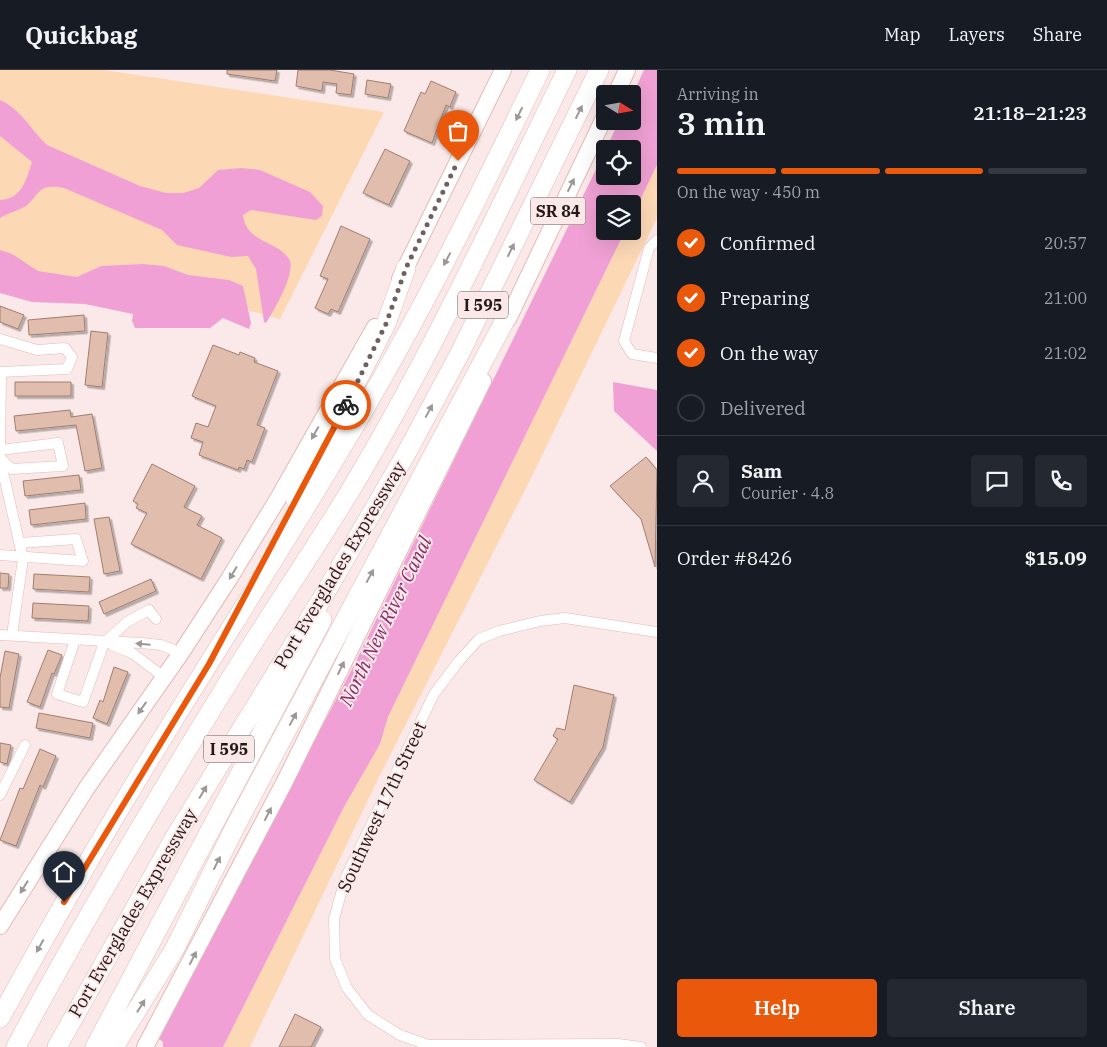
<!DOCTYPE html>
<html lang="en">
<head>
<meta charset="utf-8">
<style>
  body { margin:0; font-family:"IBM Plex Serif",serif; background:#242831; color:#f1f3f6; height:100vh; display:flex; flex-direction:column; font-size:19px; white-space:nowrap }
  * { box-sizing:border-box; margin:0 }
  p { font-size:16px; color:#9ea1a6 }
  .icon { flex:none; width:28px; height:28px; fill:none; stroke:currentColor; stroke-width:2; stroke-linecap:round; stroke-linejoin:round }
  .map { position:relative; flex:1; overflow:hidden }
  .drawer { display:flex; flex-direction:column; background:#171b24; width:450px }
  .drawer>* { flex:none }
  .needle { width:32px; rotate:101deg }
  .controls { position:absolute; left:596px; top:15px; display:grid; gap:10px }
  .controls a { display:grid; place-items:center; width:45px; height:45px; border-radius:5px; background:#171b24; box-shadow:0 5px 20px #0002; font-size:25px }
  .pin { position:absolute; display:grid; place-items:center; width:42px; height:42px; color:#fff; margin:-51px -21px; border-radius:50% 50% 50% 0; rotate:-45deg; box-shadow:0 0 5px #0007 }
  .pin .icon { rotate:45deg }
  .courier { position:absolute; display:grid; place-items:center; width:50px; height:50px; margin:-25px; border:4px solid #ea580c; border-radius:50%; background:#fff; color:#222; box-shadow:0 1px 6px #0007 }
  .summary em { font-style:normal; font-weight:600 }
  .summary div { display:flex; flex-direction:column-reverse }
  .summary { display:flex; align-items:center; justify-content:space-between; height:85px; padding:0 20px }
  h1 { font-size:32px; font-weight:600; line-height:38px }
  .bar { display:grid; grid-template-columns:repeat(4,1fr); gap:8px 5px; align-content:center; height:60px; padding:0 20px }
  .bar i { height:6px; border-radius:4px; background:#363941 }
  .bar .active { background:#ea580c }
  .bar p { grid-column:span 4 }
  .line { display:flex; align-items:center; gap:12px; padding:0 20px; border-top:1px solid #363941 }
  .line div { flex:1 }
  .round { display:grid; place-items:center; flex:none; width:52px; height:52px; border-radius:5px; background:#242831 }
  ol { padding:0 20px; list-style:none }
  li { display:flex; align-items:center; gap:15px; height:55px }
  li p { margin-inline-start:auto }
  li .icon { padding:5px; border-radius:50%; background:#ea580c; color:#fff; stroke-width:4 }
  li:last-child { color:#9ea1a6 }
  li i { width:28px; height:28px; border:2px solid #363941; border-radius:50% }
  .button { display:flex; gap:10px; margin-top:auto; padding:10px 20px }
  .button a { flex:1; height:58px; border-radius:5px; background:#ea580c; color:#fff; font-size:20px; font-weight:600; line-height:58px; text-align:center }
  .button a+a { background:#242831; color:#f1f3f6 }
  header { display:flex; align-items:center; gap:30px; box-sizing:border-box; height:70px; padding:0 25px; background:#171b24; border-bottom:1px solid #363941 }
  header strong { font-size:24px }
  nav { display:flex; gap:28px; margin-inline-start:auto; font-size:18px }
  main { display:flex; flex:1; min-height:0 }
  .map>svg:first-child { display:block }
  .green { fill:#fdd8b5 }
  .water { fill:#f0a0d4 }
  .building { fill:#e1bdad; stroke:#a07e70; filter:url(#shadow) }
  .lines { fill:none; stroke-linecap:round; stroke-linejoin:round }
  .street-casing { stroke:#e3bab8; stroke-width:11 }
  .primary-casing { stroke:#e3bab8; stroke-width:18 }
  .highway-casing { stroke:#e3bab8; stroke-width:20 }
  .street { stroke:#fff; stroke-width:10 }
  .primary { stroke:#fff; stroke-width:16 }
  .highway { stroke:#fff; stroke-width:19 }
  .oneway { fill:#9d9797 }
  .done { stroke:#706160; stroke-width:5; stroke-dasharray:0 9 }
  .route { stroke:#ea580c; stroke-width:6 }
  .labels { text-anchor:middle; stroke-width:4; stroke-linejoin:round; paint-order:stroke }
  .shield { fill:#fae9e8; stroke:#665756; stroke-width:1 }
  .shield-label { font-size:16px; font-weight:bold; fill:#261817 }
  .street-label { font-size:18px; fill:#261817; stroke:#fae9e8 }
  .water-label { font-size:19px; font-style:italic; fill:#872b6d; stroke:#fae9e8 }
</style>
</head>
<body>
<header>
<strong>Quickbag</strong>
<nav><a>Map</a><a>Layers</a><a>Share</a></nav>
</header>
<main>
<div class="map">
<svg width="657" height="977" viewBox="0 0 657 977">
  <defs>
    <filter id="shadow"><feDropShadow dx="2.5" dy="2.5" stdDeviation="0" flood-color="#0004"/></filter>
  </defs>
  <rect width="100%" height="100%" fill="#fae9e8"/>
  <!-- green -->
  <path class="green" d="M0,0H104L384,42L280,249L229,235L0,212Z
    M657,95V148L532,406L378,709L250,977H223L344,737L380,674L388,647L625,161H632L633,145Z"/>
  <!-- water -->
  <path class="water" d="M644,0H657V95L633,145L632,134H605V161H625L388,647L380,674L344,737L223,977H163V972L159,969L354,595L605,81V106H632V79H606L619,51H632L633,24Z
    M0,30C21,39 31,60 47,75L140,116L166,123H183L199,118L218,100L241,98L260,100L310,122L323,136L322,146L316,150L251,140L243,145C246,173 277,170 289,189C297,201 274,241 266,253L264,252L256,199L248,186L231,187L177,175L162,160L64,118C38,113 41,123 26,136C20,140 8,143 0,148V130C22,129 26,110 32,92L0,66Z
    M0,180L12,184L38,201L77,207L101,196L143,194L164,196L188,205L229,210L243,216L251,253L249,259L223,248L210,258H135L132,251L133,244L85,234L32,232L0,223Z
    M613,312L657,320V381L614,341Z"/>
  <!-- building -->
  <path class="building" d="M227,0H277L275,11L227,4Z
    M298,0H330L354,4L351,25L336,23L337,14L323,12L322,21L296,16Z
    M367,10L391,14L388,28L365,24Z
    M431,11L456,22L450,37L446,35L432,73L404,61L421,22L425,24Z
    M385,79L410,91L389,135L363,123Z
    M341,156L370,169L338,242L331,239L328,244L315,238L328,209L320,206Z
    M0,236L24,245L18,259L0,252Z
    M84,245L85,261L29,265L28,250Z
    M91,261L108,263L102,317L85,315Z
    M213,275L239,285L240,282L255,288L254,292L278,301L257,355L265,358L252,392L247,390L244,399L239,397L238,400L199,385L203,372L191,368L196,353L208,357L216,336L192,326Z
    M15,312H71V326H15Z
    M70,340L71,347L92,344L102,398L85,401L76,355L16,361L14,346Z
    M646,387L657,400L655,497L641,449L610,416Z
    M152,394L195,416L184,437L202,446L197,455L222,468L201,509L131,474L147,443L136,438L138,434L133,431Z
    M79,405L81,420L25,426L23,411Z
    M85,433L86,449L31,455L29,440Z
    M109,447L120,501L104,504L94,449Z
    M0,503L9,504L8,518H0Z
    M34,504L90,507L89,522L33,519Z
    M151,509L156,521L104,544L99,532Z
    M33,533L89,536L88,551L32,548Z
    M48,580L62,585L54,604L52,603L40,637L27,632Z
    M5,581L19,584L9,638L0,637V608Z
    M114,597L128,602L107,654L93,648L100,630L103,632Z
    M574,615L614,625L603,677L570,732L534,710L558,669L553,666L557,658L565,660Z
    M39,643L93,653L90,668L36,658Z
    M0,673L11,675L7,694L0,692Z
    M40,679L56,686L43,717L40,715L16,776L0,770L20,718L23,719Z
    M295,944L321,957L311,977H279Z"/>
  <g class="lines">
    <defs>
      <path id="street" d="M657,170L649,178L624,271L632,284L657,288
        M0,269L37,280L65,278L72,287L67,299L0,302
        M0,385L1,303
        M0,388L12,399L63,396L58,373L0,380
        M0,389L23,489L12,565
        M0,485L83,491L76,469L20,473
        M0,565L141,573L161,575L181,583
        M75,570L57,624L83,632L104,573L127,552L149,540L156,549
        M112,575L132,583L164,607
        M0,725L25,675
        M641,977L618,974L428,975L400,965L368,945L347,918L335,889L334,849L345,809L434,624L459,591L479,569L499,561L540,551L565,548L657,562"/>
      <path id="primary" d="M616,24L627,0
        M400,209L503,0
        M508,249L605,46
        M0,856L86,719L181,583L229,509L279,427L375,257
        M145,977L284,713L483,311"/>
      <path id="highway" d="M296,430L386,254L406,198
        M0,948C43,870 87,792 134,715C211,587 294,461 369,331C431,224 486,112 540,0
        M16,977C80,856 151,738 223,621C263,555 307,491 347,426C430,289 497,143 567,0
        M57,977L175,767L321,530L406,384L460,283L599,0
        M95,977L322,550
        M114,977L174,880L236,755L512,237"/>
    </defs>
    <!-- street casing -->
    <use href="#street" class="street-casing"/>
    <!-- primary casing -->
    <use href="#primary" class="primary-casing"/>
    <!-- highway casing -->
    <use href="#highway" class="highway-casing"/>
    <!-- street -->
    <use href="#street" class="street"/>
    <!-- primary -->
    <use href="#primary" class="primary"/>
    <!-- highway -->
    <use href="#highway" class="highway"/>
  </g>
  <!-- one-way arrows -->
  <defs><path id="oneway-solid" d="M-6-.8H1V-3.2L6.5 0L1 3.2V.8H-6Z" transform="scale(1.25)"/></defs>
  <g class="oneway">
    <use href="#oneway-solid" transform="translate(579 42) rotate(-64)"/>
    <use href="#oneway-solid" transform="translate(519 44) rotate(116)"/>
    <use href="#oneway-solid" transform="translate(571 115) rotate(-64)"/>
    <use href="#oneway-solid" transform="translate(511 180) rotate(-64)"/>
    <use href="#oneway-solid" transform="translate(447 189) rotate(118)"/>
    <use href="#oneway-solid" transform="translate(429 341) rotate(-62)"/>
    <use href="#oneway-solid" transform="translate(315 363) rotate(119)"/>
    <use href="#oneway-solid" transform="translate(233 503) rotate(121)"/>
    <use href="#oneway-solid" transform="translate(370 506) rotate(-62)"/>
    <use href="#oneway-solid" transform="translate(143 574) rotate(-175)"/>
    <use href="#oneway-solid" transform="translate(341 598) rotate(-64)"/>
    <use href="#oneway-solid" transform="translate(142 638) rotate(125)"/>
    <use href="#oneway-solid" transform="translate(293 649) rotate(-62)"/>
    <use href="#oneway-solid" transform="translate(203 722) rotate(-59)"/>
    <use href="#oneway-solid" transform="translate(268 744) rotate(-63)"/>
    <use href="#oneway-solid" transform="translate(217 793) rotate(-63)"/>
    <use href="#oneway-solid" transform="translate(24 817) rotate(122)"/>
    <use href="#oneway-solid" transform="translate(40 876) rotate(119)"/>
    <use href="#oneway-solid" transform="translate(193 888) rotate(-63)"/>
    <use href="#oneway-solid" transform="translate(141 936) rotate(-58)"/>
  </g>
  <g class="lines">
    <!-- done -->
    <path class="done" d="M346,335L386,254L406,198L458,91"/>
    <!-- route -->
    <path class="route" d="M64,832L209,594L346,335"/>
  </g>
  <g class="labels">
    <!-- shield labels -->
    <g class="shield">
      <rect x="530.5" y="127.5" width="55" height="27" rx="4"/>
      <rect x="458" y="221.5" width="50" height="27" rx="4"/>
      <rect x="204" y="665.5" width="50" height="27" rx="4"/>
    </g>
    <g class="shield-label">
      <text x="558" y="147">SR 84</text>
      <text x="483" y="241">I 595</text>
      <text x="229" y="685">I 595</text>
    </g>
    <!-- street labels -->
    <g class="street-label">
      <text transform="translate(340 495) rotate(-59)" y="6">Port Everglades Expressway</text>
      <text transform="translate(382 737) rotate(-65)" y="6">Southwest 17th Street</text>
      <text transform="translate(133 843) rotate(-60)" y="6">Port Everglades Expressway</text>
    </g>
    <!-- water labels -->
    <g class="water-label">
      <text transform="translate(385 551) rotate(-64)" y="7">North New River Canal</text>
    </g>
  </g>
</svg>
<div class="controls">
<a><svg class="needle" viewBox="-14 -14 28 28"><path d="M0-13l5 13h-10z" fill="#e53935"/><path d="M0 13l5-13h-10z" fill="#9ea1a6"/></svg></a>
<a><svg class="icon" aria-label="locate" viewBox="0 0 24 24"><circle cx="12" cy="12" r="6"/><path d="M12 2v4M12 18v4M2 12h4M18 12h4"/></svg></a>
<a><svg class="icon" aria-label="layers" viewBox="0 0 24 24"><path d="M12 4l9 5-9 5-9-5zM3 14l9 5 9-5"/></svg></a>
</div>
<div class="pin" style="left:458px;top:91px;background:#ea580c"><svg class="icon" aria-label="bag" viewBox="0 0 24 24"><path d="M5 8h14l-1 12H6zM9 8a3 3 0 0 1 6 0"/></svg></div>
<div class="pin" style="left:64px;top:832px;background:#1f2937"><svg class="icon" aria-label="home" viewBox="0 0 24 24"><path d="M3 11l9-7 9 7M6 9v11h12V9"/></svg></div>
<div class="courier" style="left:346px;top:335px"><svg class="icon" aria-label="bike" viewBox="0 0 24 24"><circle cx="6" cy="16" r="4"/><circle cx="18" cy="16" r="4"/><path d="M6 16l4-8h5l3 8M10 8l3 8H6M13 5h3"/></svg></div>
</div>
<section class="drawer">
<div class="summary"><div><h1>3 min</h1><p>Arriving in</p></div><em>21:18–21:23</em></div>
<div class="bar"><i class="active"></i><i class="active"></i><i class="active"></i><i></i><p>On the way · 450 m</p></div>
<ol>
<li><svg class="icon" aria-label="check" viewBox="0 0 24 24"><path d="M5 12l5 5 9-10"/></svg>Confirmed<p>20:57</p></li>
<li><svg class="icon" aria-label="check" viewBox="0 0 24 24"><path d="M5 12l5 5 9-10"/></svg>Preparing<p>21:00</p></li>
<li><svg class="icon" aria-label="check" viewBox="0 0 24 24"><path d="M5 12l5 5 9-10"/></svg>On the way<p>21:02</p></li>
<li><i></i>Delivered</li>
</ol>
<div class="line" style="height:90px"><a class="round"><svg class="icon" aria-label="person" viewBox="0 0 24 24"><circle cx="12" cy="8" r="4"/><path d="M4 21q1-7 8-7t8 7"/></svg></a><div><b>Sam</b><p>Courier · 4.8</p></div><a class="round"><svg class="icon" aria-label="chat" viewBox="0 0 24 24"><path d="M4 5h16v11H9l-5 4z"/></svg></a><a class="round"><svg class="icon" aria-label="phone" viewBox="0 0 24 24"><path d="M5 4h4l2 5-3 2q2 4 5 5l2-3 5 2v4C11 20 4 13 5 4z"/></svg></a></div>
<div class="line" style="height:65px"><div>Order #8426</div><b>$15.09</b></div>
<div class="button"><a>Help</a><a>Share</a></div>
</section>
</main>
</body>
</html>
